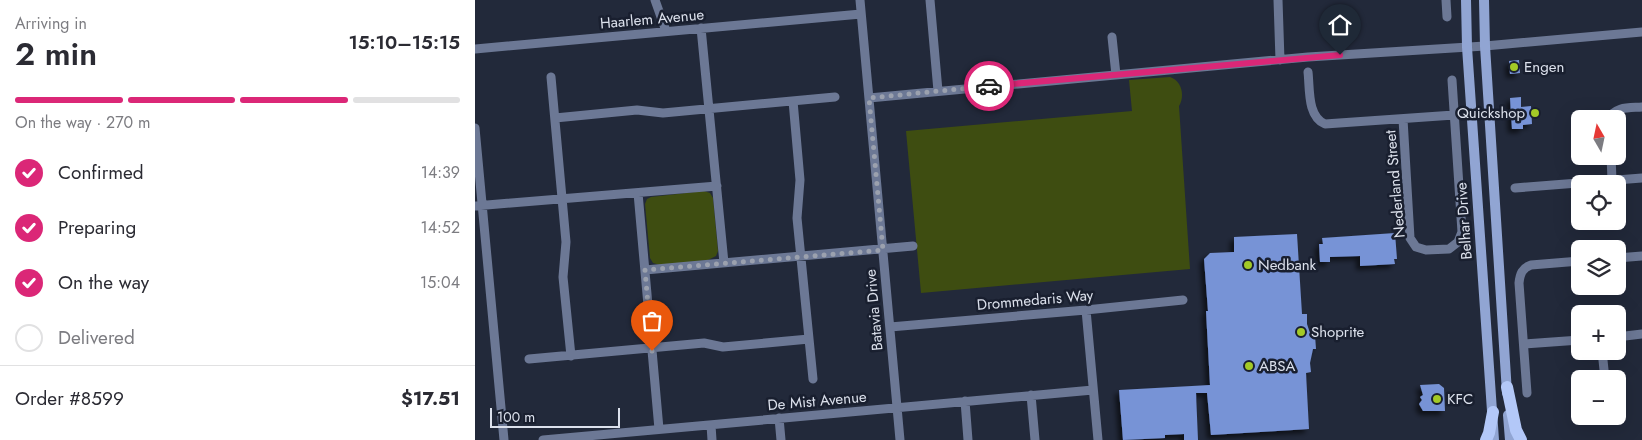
<!DOCTYPE html>
<html lang="en">
<head>
<meta charset="utf-8">
<style>
  body { margin:0; font-family:Jost,sans-serif; background:#f7f7f7; color:#2b2b33; height:100vh; display:flex; flex-direction:column; font-size:19px; white-space:nowrap }
  * { box-sizing:border-box; margin:0 }
  p { font-size:16px; color:#7c7c81 }
  .icon { flex:none; width:28px; height:28px; fill:none; stroke:currentColor; stroke-width:2; stroke-linecap:round; stroke-linejoin:round }
  .map { position:relative; flex:1; overflow:hidden }
  .drawer { display:flex; flex-direction:column; background:#fff; width:475px }
  .drawer>* { flex:none }
  .needle { width:32px; rotate:351deg }
  .fabs { position:absolute; left:1096px; top:110px; display:grid; gap:10px }
  .fabs a { display:grid; place-items:center; width:55px; height:55px; border-radius:8px; background:#fff; box-shadow:0 5px 20px #0002; font-size:25px }
  .scale { position:absolute; left:15px; bottom:12px; width:130px; box-sizing:border-box; padding-left:5px; border:2px solid #dce1ec; border-top:0; font-size:14px; line-height:18px; white-space:nowrap; color:#dce1ec; -webkit-text-stroke:4px #191f2f; paint-order:stroke }
  .pin { position:absolute; display:grid; place-items:center; width:42px; height:42px; color:#fff; margin:-51px -21px; border-radius:50% 50% 50% 0; rotate:-45deg; box-shadow:0 0 5px #0007 }
  .pin .icon { rotate:45deg }
  .courier { position:absolute; display:grid; place-items:center; width:50px; height:50px; margin:-25px; border:4px solid #db2777; border-radius:50%; background:#fff; color:#222; box-shadow:0 1px 6px #0007 }
  .overview em { font-style:normal; font-weight:600 }
  .overview div { display:flex; flex-direction:column-reverse }
  .overview { display:flex; align-items:center; justify-content:space-between; height:85px; padding:0 15px }
  h1 { font-size:32px; font-weight:600; line-height:38px }
  .bar { display:grid; grid-template-columns:repeat(4,1fr); gap:8px 5px; align-content:center; height:60px; padding:0 15px }
  .bar i { height:6px; border-radius:4px; background:#e1e1e2 }
  .bar .current { background:#db2777 }
  .bar p { grid-column:span 4 }
  .line { display:flex; align-items:center; gap:12px; padding:0 15px; border-top:1px solid #e1e1e2 }
  .line div { flex:1 }
  ol { padding:0 15px; list-style:none }
  li { display:flex; align-items:center; gap:15px; height:55px }
  li p { margin-inline-start:auto }
  li .icon { padding:5px; border-radius:50%; background:#db2777; color:#fff; stroke-width:4 }
  li:last-child { color:#7c7c81 }
  li i { width:28px; height:28px; border:2px solid #e1e1e2; border-radius:50% }
  main { display:flex; flex:1; min-height:0 }
  .map>svg:first-child { display:block }
  .green { fill:#3e4d11 }
  .building { fill:#7793d6; filter:url(#shadow) }
  .lines { fill:none; stroke-linecap:round; stroke-linejoin:round }
  .minor { stroke:#6c7895; stroke-width:9 }
  .secondary { stroke:#91a5d3; stroke-width:10 }
  .primary { stroke:#b3c8f8; stroke-width:12 }
  .done { stroke:#9ba1ae; stroke-width:5; stroke-dasharray:0 9 }
  .route { stroke:#db2777; stroke-width:6 }
  .poi-dot { fill:#a3c927; stroke:#191f2f; stroke-width:2 }
  .labels { text-anchor:middle; stroke-width:5; stroke-linejoin:round; paint-order:stroke }
  .street-label { font-size:15px; fill:#dce1ec; stroke:#191f2f }
  .poi-label { font-size:15px; fill:#dce1ec; stroke:#191f2f; text-anchor:start }
</style>
</head>
<body>
<main>
<section class="drawer">
<div class="overview"><div><h1>2 min</h1><p>Arriving in</p></div><em>15:10–15:15</em></div>
<div class="bar"><i class="current"></i><i class="current"></i><i class="current"></i><i></i><p>On the way · 270 m</p></div>
<ol>
<li><svg class="icon" aria-label="check" viewBox="0 0 24 24"><path d="M5 12l5 5 9-10"/></svg>Confirmed<p>14:39</p></li>
<li><svg class="icon" aria-label="check" viewBox="0 0 24 24"><path d="M5 12l5 5 9-10"/></svg>Preparing<p>14:52</p></li>
<li><svg class="icon" aria-label="check" viewBox="0 0 24 24"><path d="M5 12l5 5 9-10"/></svg>On the way<p>15:04</p></li>
<li><i></i>Delivered</li>
</ol>
<div class="line" style="height:65px"><div>Order #8599</div><b>$17.51</b></div>
</section>
<div class="map">
<svg width="1167" height="440" viewBox="0 0 1167 440">
  <defs>
    <filter id="shadow"><feDropShadow dx="-4" dy="4" stdDeviation="2.5" flood-color="#0009"/></filter>
  </defs>
  <rect width="100%" height="100%" fill="#22293a"/>
  <!-- green -->
  <path class="green" d="M695,77C707,81 710,96 704,106L715,269L446,293L431,131L657,111L654,80Z
    M229,191L235,193L238,198L243,251L241,256L233,260L185,265L178,263L175,258L170,204L172,199L176,197Z"/>
  <!-- building -->
  <path class="building" d="M1044,60L1045,73L1035,74L1034,61Z
    M1046,97V107L1056,106L1057,124L1048,125V129H1037L1035,98Z
    M920,233L922,259H919L920,264L885,266V256L855,257V262H845L844,244H848L847,238Z
    M822,234L827,314H832V324L836,336L840,335L841,349H838L835,363L836,372L831,373L834,429L736,435L732,393H721L723,440H709V434L690,435V438L648,440L644,390L735,385L731,311H733L729,259L735,253L759,252V237Z
    M964,384L969,388L970,411H948L944,404L947,400L945,397L948,395L945,385Z"/>
  <g class="lines">
    <!-- minor -->
    <path class="minor" d="M180,0L191,31
      M385,0L425,440
      M455,0L463,91
      M803,0L805,60
      M971,0L972,17
      M226,28L249,263
      M637,37L641,75
      M0,49L386,14
      M833,72C835,89 832,116 850,124L979,115
      M76,77L91,242L88,277L96,356
      M394,98L833,57L1010,46L1167,32
      M318,101L325,180L322,218L338,379
      M80,118L162,110L188,113L360,97
      M928,119L935,238L941,247L951,250L974,249L983,242L987,232L977,80
      M1134,119C1140,106 1155,108 1167,107
      M0,128L29,440
      M1136,156L1137,180
      M1040,188L1167,178
      M163,193L184,429
      M0,206L242,186
      M1142,258L1167,256
      M170,270L438,246
      M611,310L623,440
      M415,327L611,310L708,300
      M1142,337L1167,334
      M1049,344L1105,340
      M1127,351L1130,379
      M54,359L229,343L248,347L334,339
      M1052,393L1044,283C1045,274 1047,268 1056,265L1105,261
      M556,395L560,440
      M490,401L493,440
      M304,418L306,440
      M236,425L237,440
      M68,440L618,390"/>
    <!-- secondary -->
    <path class="secondary" d="M991,0L992,47L1019,440
      M1009,0L1010,46L1032,393
      M1033,415L1035,440"/>
    <!-- primary -->
    <path class="primary" d="M1032,387L1041,430L1046,440
      M1011,440L1014,433L1018,412"/>
  </g>
  <g class="lines">
    <!-- done -->
    <path class="done" d="M177,351L170,270L408,250L394,98L514,86"/>
    <!-- route -->
    <path class="route" d="M514,86L865,55"/>
  </g>
  <!-- markers -->
  <g class="poi-dot">
    <circle cx="1039" cy="67" r="5"/>
    <circle cx="1060" cy="113" r="5"/>
    <circle cx="773" cy="265" r="5"/>
    <circle cx="826" cy="332" r="5"/>
    <circle cx="774" cy="366" r="5"/>
    <circle cx="962" cy="399" r="5"/>
  </g>
  <g class="labels">
    <!-- street labels -->
    <g class="street-label">
      <text transform="translate(177 19) rotate(-5)" y="5">Haarlem Avenue</text>
      <text transform="translate(920 184) rotate(-95)" y="5">Nederland Street</text>
      <text transform="translate(989 221) rotate(-94)" y="5">Belhar Drive</text>
      <text transform="translate(560 300) rotate(-5)" y="5">Drommedaris Way</text>
      <text transform="translate(399 310) rotate(-95)" y="5">Batavia Drive</text>
      <text transform="translate(342 401) rotate(-5)" y="5">De Mist Avenue</text>
    </g>
    <!-- poi labels -->
    <g class="poi-label">
      <text x="1049" y="72">Engen</text>
      <text x="1050" y="118" text-anchor="end">Quickshop</text>
      <text x="783" y="270">Nedbank</text>
      <text x="836" y="337">Shoprite</text>
      <text x="784" y="371">ABSA</text>
      <text x="972" y="404">KFC</text>
    </g>
  </g>
</svg>
<div class="fabs">
<a><svg class="needle" viewBox="-14 -14 28 28"><path d="M0-13l5 13h-10z" fill="#e53935"/><path d="M0 13l5-13h-10z" fill="#7c7c81"/></svg></a>
<a><svg class="icon" aria-label="locate" viewBox="0 0 24 24"><circle cx="12" cy="12" r="6"/><path d="M12 2v4M12 18v4M2 12h4M18 12h4"/></svg></a>
<a><svg class="icon" aria-label="layers" viewBox="0 0 24 24"><path d="M12 4l9 5-9 5-9-5zM3 14l9 5 9-5"/></svg></a>
<a>+</a>
<a>−</a>
</div>
<div class="scale">100 m</div>
<div class="pin" style="left:177px;top:351px;background:#ea580c"><svg class="icon" aria-label="bag" viewBox="0 0 24 24"><path d="M5 8h14l-1 12H6zM9 8a3 3 0 0 1 6 0"/></svg></div>
<div class="pin" style="left:865px;top:55px;background:#1f2937"><svg class="icon" aria-label="home" viewBox="0 0 24 24"><path d="M3 11l9-7 9 7M6 9v11h12V9"/></svg></div>
<div class="courier" style="left:514px;top:86px"><svg class="icon" aria-label="car" viewBox="0 0 24 24"><path d="M5 17H2v-5l4-1 3-4h7l3 4 3 1v5h-3M9 17h6M6 11h13"/><circle cx="7" cy="17" r="2"/><circle cx="17" cy="17" r="2"/></svg></div>
</div>
</main>
</body>
</html>
